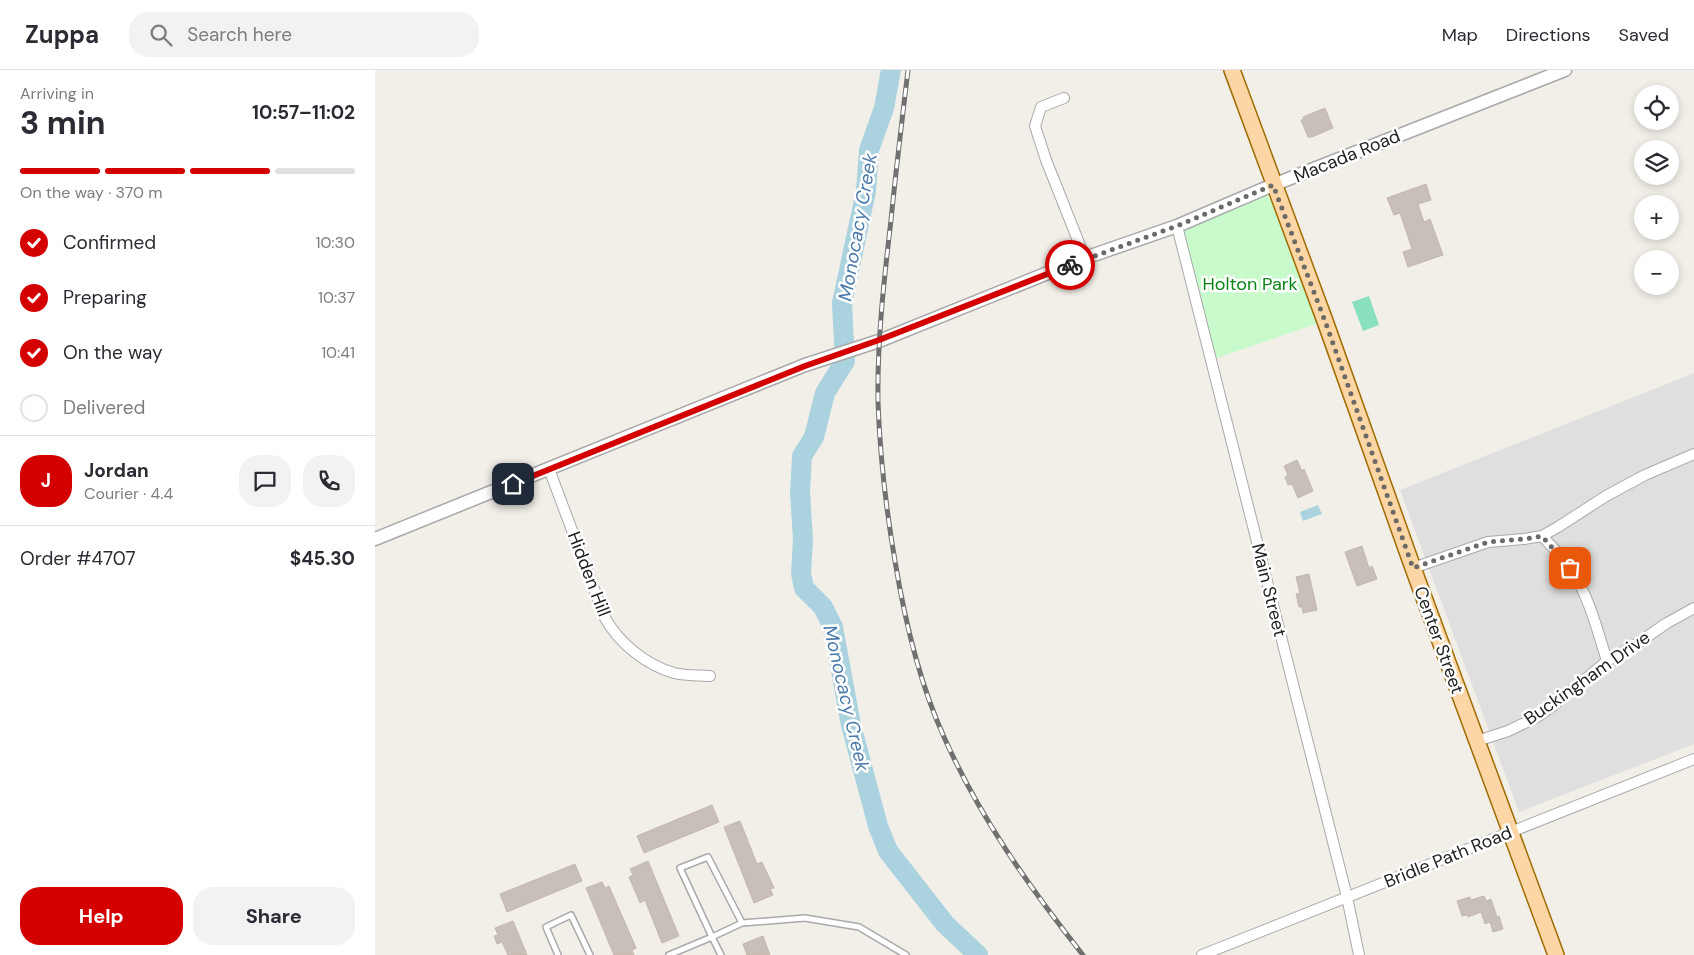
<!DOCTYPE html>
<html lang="en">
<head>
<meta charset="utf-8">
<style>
  body { margin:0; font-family:"DM Sans",sans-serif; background:#f2f2f3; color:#2b2b33; height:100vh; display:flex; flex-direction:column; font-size:19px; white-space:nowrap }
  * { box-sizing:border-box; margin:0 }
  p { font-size:16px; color:#7c7c81 }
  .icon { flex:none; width:28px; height:28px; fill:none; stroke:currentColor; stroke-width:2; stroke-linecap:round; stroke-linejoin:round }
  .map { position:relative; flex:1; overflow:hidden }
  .drawer { display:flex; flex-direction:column; background:#fff; width:375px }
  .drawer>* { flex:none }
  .tools { position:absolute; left:1259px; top:15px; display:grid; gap:10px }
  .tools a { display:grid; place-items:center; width:45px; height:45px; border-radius:50%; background:#fff; box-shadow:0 2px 8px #0003; font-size:25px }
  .pin { position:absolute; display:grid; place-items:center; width:42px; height:42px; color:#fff; margin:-21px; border-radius:10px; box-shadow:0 2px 8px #0006 }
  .courier { position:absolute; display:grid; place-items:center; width:50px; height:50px; margin:-25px; border:4px solid #d40000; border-radius:50%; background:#fff; color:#222; box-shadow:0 1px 6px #0007 }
  .summary em { font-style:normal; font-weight:700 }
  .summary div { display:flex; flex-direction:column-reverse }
  .summary { display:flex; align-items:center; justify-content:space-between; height:85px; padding:0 20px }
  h1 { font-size:32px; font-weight:700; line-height:38px }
  .bar { display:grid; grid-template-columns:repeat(4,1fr); gap:8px 5px; align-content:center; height:60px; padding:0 20px }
  .bar i { height:6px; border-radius:4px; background:#e1e1e2 }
  .bar .active { background:#d40000 }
  .bar p { grid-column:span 4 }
  .line { display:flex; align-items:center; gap:12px; padding:0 20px; border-top:1px solid #e1e1e2 }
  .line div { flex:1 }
  .round { display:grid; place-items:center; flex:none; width:52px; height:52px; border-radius:20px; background:#f2f2f3 }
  ol { padding:0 20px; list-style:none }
  li { display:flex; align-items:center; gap:15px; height:55px }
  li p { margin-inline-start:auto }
  li .icon { padding:5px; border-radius:50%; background:#d40000; color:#fff; stroke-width:4 }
  li:last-child { color:#7c7c81 }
  li i { width:28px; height:28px; border:2px solid #e1e1e2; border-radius:50% }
  .primary-button { display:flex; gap:10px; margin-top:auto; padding:10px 20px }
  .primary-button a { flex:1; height:58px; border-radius:20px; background:#d40000; color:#fff; font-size:20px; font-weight:700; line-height:58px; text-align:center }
  .primary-button a+a { background:#f2f2f3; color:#2b2b33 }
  header { display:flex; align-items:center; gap:30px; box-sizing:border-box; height:70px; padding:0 25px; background:#fff; border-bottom:1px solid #e1e1e2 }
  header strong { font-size:24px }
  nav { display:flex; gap:28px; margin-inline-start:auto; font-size:18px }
  .search { width:350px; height:45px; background:#f2f2f3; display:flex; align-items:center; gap:12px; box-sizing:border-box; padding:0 18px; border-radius:20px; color:#7c7c81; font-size:19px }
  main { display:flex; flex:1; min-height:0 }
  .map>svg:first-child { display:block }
  .residential { fill:#e0dfdf }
  .park { fill:#c8facc }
  .pitch { fill:#88e0be }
  .water { fill:#aad3df }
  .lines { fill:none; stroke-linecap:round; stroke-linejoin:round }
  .river { stroke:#aad3df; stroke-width:20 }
  .building { fill:#c7bfb8; stroke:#c4b6ab }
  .service-casing { stroke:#a9a9a9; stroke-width:8 }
  .minor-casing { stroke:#a9a9a9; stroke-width:12 }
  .tertiary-casing { stroke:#a9a9a9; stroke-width:15 }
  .primary-casing { stroke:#a06b00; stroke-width:18 }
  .service { stroke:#fff; stroke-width:5 }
  .minor { stroke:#fff; stroke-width:10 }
  .tertiary { stroke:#fff; stroke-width:12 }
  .primary { stroke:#fcd6a4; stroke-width:15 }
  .rail-casing { stroke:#707070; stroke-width:5 }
  .rail { stroke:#fff; stroke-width:3; stroke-dasharray:9; stroke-linecap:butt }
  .done { stroke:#6b6a68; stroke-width:5; stroke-dasharray:0 9 }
  .route { stroke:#d40000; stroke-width:6 }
  .labels { text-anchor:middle; stroke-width:5; stroke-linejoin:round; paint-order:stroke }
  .street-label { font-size:18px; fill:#222; stroke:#fff }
  .park-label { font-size:18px; fill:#0c8416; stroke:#fff }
  .water-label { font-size:19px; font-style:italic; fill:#4a7aab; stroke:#fff }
</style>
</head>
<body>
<header>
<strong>Zuppa</strong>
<div class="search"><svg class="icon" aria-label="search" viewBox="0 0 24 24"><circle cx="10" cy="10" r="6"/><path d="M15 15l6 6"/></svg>Search here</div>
<nav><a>Map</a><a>Directions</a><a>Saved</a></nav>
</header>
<main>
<section class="drawer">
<div class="summary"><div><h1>3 min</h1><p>Arriving in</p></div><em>10:57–11:02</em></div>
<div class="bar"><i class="active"></i><i class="active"></i><i class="active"></i><i></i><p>On the way · 370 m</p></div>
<ol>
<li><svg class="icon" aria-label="check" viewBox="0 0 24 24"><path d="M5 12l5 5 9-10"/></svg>Confirmed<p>10:30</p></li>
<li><svg class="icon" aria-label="check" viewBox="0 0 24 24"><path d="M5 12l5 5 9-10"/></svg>Preparing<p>10:37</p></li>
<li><svg class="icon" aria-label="check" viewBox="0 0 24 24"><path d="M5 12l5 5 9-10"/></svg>On the way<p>10:41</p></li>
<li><i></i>Delivered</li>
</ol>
<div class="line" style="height:90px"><b class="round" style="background:#d40000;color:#fff">J</b><div><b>Jordan</b><p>Courier · 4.4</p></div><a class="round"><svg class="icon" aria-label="chat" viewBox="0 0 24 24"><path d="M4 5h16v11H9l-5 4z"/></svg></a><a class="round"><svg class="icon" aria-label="phone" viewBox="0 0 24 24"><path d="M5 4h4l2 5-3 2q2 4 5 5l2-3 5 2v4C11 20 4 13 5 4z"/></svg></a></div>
<div class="line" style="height:65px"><div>Order #4707</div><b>$45.30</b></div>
<div class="primary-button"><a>Help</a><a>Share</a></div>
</section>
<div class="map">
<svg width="1319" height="885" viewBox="0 0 1319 885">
  <rect width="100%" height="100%" fill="#f2efe9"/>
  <!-- residential -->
  <path class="residential" d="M1319,303V674L1144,742L1025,420Z"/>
  <!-- park -->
  <path class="park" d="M898,115L950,251L836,290L802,156Z"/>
  <!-- pitch -->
  <path class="pitch" d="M994,226L1004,255L988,261L977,232Z"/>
  <!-- water -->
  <path class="water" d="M943,435L947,444L928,451L925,442Z"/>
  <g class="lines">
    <!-- river -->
    <path class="river" d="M516,0L509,38L494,80L491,121L467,233L470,291L450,323L439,367L427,386L425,422L428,470L426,503L429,518L448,537L458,557L476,655L503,756L513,781L570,854L603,885"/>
  </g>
  <!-- building -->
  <path class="building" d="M950,38L958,58L937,67H933L926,50L929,49L928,47Z
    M1051,114L1056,130L1043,134L1049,152L1055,149L1068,185L1033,197L1028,182L1037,179L1025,143L1019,145L1012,128Z
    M922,390L927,401L929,399L938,421L923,428L917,414L913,415L910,407L913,405L909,396Z
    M987,476L994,498L997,496L1002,509L982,516L970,482Z
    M934,504L942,540L928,543L927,537H924L921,524L925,523L921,507Z
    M337,735L344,752L269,783L262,766Z
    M365,751L382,794L387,792L399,818L395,819L398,825L379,833L349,757Z
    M273,791L304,866L287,873L270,830L265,833L254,807L258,805L255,799Z
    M200,794L207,811L132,842L125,824Z
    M227,812L230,818L234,816L261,878L257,880L259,885H239L211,818Z
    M1109,826L1111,831L1116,829L1122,847L1124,846L1128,859L1118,862L1115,852L1110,854L1106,842L1093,847L1092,845L1087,846L1082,831L1095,827L1096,830Z
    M138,851L152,885H133L127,872L122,874L119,866L123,865L120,858Z
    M388,866L395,885H372L368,874Z"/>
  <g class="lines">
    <defs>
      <path id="service" d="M183,885L171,857L196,845L215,885
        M294,885L337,867L305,798L333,787L367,853L430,848L484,857L531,885
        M346,885L337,867L367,853"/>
      <path id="minor" d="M689,28L666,37L660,56L671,90L710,188
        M802,156L972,827L984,885
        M174,399L230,548C244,573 271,595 299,603C311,606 323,605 335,606
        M1167,466C1176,476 1187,486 1195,498C1214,526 1222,559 1232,591
        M1038,498L1113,472L1149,469L1167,466L1183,457L1231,426L1270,405L1319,384
        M1102,671L1133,661L1162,647L1179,635L1232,591L1254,579L1292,553L1319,538
        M827,885L1319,689"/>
      <path id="tertiary" d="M0,469L430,295L504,271L710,188L802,156L898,115L1190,0"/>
      <path id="primary" d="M857,0L950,251L1038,498L1181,885"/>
    </defs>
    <!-- service casing -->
    <use href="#service" class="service-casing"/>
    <!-- minor casing -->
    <use href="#minor" class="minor-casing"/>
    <!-- tertiary casing -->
    <use href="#tertiary" class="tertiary-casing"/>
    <!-- primary casing -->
    <use href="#primary" class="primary-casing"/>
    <!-- service -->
    <use href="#service" class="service"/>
    <!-- minor -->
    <use href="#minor" class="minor"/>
    <!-- tertiary -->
    <use href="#tertiary" class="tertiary"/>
    <!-- primary -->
    <use href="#primary" class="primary"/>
    <defs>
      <path id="rail" d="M533,0C527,50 521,100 516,150C509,210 502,271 503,332C505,386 511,439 520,491C530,552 544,612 569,667C604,746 654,817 708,885"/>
    </defs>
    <!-- rail casing -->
    <use href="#rail" class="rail-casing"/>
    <!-- rail -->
    <use href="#rail" class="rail"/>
  </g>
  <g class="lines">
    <!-- done -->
    <path class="done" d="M695,195L802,156L898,115L950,251L1038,498L1113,472L1150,469L1167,466L1195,498"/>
    <!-- route -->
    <path class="route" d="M138,414L430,296L504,270L695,195"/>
  </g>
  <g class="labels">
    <!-- street labels -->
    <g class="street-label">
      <text transform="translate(972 86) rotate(-22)" y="6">Macada Road</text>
      <text transform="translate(214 504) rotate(69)" y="6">Hidden Hill</text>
      <text transform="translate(894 520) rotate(76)" y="6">Main Street</text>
      <text transform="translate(1064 570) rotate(70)" y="6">Center Street</text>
      <text transform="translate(1212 608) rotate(-35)" y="6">Buckingham Drive</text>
      <text transform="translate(1073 787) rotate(-22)" y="6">Bridle Path Road</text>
    </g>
    <!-- park labels -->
    <g class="park-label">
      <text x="875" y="220">Holton Park</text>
    </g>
    <!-- water labels -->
    <g class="water-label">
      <text transform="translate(482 157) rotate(-80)" y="7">Monocacy Creek</text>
      <text transform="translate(472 628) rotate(77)" y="7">Monocacy Creek</text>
    </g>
  </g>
</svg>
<div class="tools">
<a><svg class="icon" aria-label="locate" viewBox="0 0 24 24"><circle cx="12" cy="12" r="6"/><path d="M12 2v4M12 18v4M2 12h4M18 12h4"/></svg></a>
<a><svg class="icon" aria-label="layers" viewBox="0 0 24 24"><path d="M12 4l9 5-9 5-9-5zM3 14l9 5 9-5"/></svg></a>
<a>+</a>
<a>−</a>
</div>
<div class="pin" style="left:1195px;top:498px;background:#ea580c"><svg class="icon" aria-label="bag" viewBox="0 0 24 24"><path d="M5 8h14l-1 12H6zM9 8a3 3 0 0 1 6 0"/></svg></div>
<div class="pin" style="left:138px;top:414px;background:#1f2937"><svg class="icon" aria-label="home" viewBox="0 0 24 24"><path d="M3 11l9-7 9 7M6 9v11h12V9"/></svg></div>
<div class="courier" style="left:695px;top:195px"><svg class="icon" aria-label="bike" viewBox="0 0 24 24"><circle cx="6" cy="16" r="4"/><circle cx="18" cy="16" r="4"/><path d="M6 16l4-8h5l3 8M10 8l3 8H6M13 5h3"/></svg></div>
</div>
</main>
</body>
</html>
